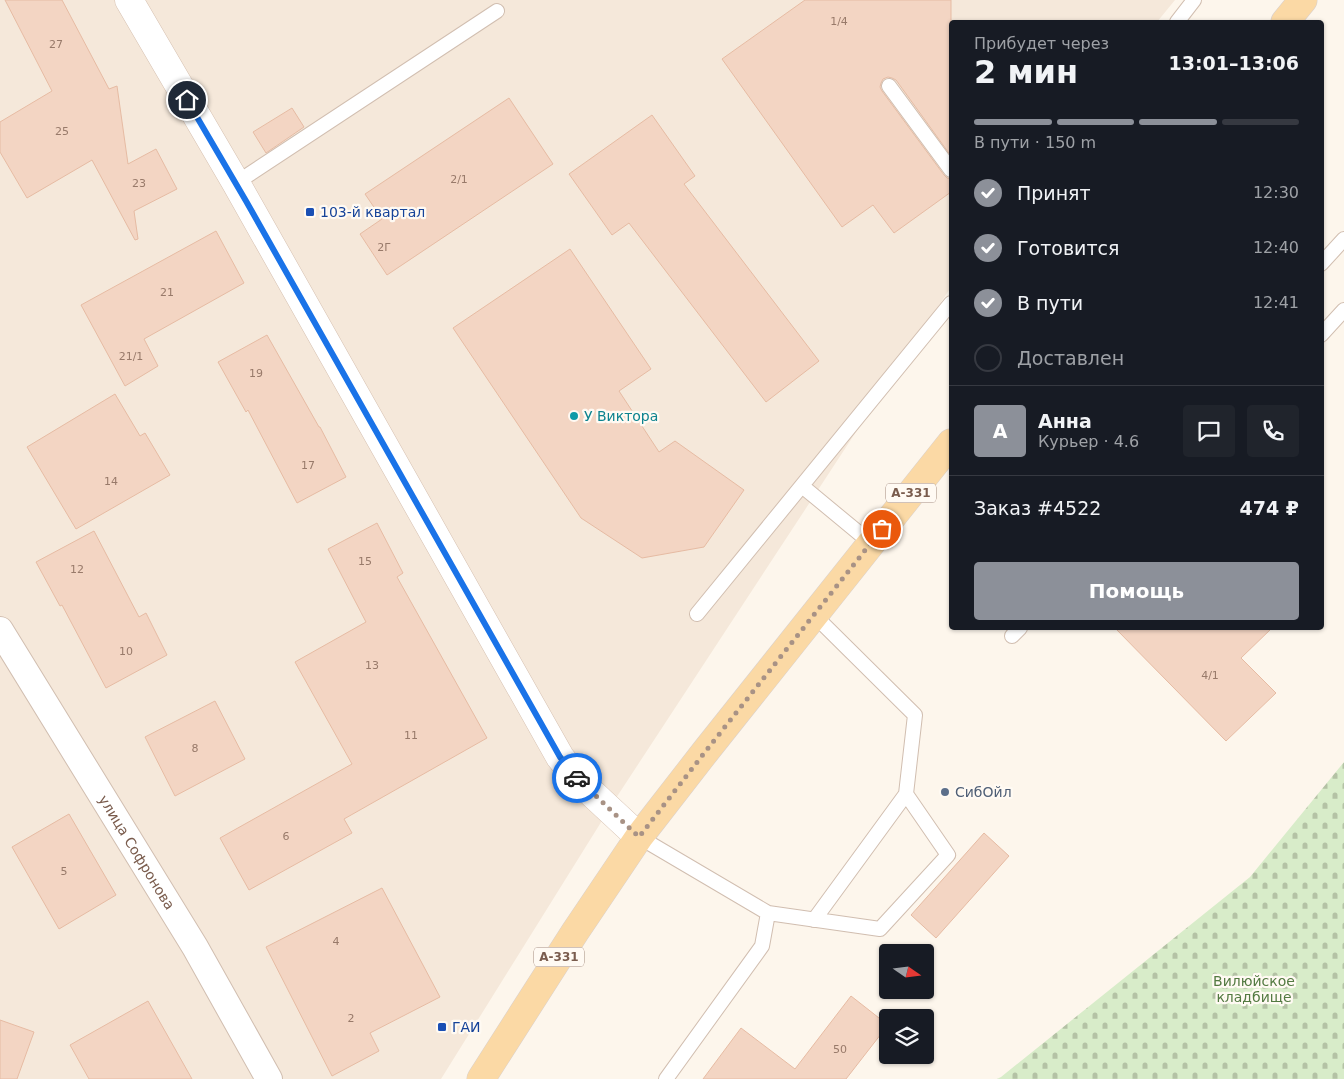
<!DOCTYPE html>
<html lang="ru">
<head>
<meta charset="utf-8">
<style>
  body { margin:0; font-family:"DejaVu Sans",sans-serif; background:#20242c; color:#f1f3f6; height:100vh; display:flex; flex-direction:column; font-size:19px; white-space:nowrap }
  * { box-sizing:border-box; margin:0 }
  p { font-size:16px; color:#9ea1a6 }
  .icon { flex:none; width:28px; height:28px; fill:none; stroke:currentColor; stroke-width:2; stroke-linecap:round; stroke-linejoin:round }
  .map { position:relative; flex:1; overflow:hidden }
  .details { position:absolute; left:949px; top:20px; width:375px; height:610px; display:flex; flex-direction:column; background:#171b24; border-radius:5px; box-shadow:0 1px 4px #0004 }
  .details>* { flex:none }
  .needle { width:32px; rotate:104deg }
  .controls { position:absolute; left:879px; top:944px; display:grid; gap:10px }
  .controls a { display:grid; place-items:center; width:55px; height:55px; border-radius:5px; background:#171b24; box-shadow:0 1px 4px #0004; font-size:25px }
  .pin { position:absolute; display:grid; place-items:center; width:42px; height:42px; color:#fff; margin:-21px; border:2px solid #fff; border-radius:50%; box-shadow:0 1px 5px #0007 }
  .courier { position:absolute; display:grid; place-items:center; width:50px; height:50px; margin:-25px; border:4px solid #1a73e8; border-radius:50%; background:#fff; color:#222; box-shadow:0 1px 6px #0007 }
  .headline em { font-style:normal; font-weight:800 }
  .headline div { display:flex; flex-direction:column-reverse }
  .headline { display:flex; align-items:center; justify-content:space-between; height:85px; padding:0 25px }
  h1 { font-size:32px; font-weight:800; line-height:38px }
  .bar { display:grid; grid-template-columns:repeat(4,1fr); gap:8px 5px; align-content:center; height:60px; padding:0 25px }
  .bar i { height:6px; border-radius:4px; background:#363941 }
  .bar .selected { background:#8c9099 }
  .bar p { grid-column:span 4 }
  .line { display:flex; align-items:center; gap:12px; padding:0 25px; border-top:1px solid #363941 }
  .line div { flex:1 }
  .round { display:grid; place-items:center; flex:none; width:52px; height:52px; border-radius:5px; background:#20242c }
  ol { padding:0 25px; list-style:none }
  li { display:flex; align-items:center; gap:15px; height:55px }
  li p { margin-inline-start:auto }
  li .icon { padding:5px; border-radius:50%; background:#8c9099; color:#fff; stroke-width:4 }
  li:last-child { color:#9ea1a6 }
  li i { width:28px; height:28px; border:2px solid #363941; border-radius:50% }
  .button { display:flex; gap:10px; margin-top:auto; padding:10px 25px }
  .button a { flex:1; height:58px; border-radius:5px; background:#8c9099; color:#fff; font-size:20px; font-weight:800; line-height:58px; text-align:center }
  .map>svg:first-child { display:block }
  .residential { fill:#f5e8da }
  .cemetery { fill:url(#cemetery-stones) }
  .building { fill:#f3d5c3; stroke:#e6bba3 }
  .lines { fill:none; stroke-linecap:round; stroke-linejoin:round }
  .service-casing { stroke:#d1beb0; stroke-width:16 }
  .minor-casing { stroke:#d1beb0; stroke-width:28 }
  .secondary-casing { stroke:#d6c0b0; stroke-width:29 }
  .primary-casing { stroke:#dad1cd; stroke-width:29 }
  .service { stroke:#fff; stroke-width:14 }
  .minor { stroke:#fff; stroke-width:26 }
  .secondary { stroke:#fff; stroke-width:28 }
  .primary { stroke:#fbd9a5; stroke-width:28 }
  .done { stroke:#a89285; stroke-width:5; stroke-dasharray:0 9 }
  .route { stroke:#1a73e8; stroke-width:6 }
  .transit-dot { fill:#1a4fb4; stroke:#fffaf3; stroke-width:2 }
  .culture-dot { fill:#0f9aa8; stroke:#fffaf3; stroke-width:2 }
  .service-dot { fill:#5c6f8a; stroke:#fffaf3; stroke-width:2 }
  .labels { text-anchor:middle; stroke-width:4.5; stroke-linejoin:round; paint-order:stroke }
  .number-label { font-size:11px; fill:#987a6a }
  .shield { fill:#fffaf3; stroke:#a28b7f; stroke-width:1 }
  .shield-label { font-size:12px; font-weight:bold; fill:#7a5c4d }
  .transit-label { font-size:14px; fill:#164399; stroke:#fffaf3; text-anchor:start }
  .culture-label { font-size:14px; fill:#0d838f; stroke:#fffaf3; text-anchor:start }
  .service-label { font-size:14px; fill:#4e5e75; stroke:#fffaf3; text-anchor:start }
  .street-label { font-size:14px; fill:#7a5c4d; stroke:#fffaf3 }
  .park-label { font-size:14px; fill:#537a41; stroke:#fffaf3 }
</style>
</head>
<body>
<div class="map">
<svg width="1344" height="1079" viewBox="0 0 1344 1079">
  <defs>
    <pattern id="cemetery-stones" width="16" height="16" patternUnits="userSpaceOnUse" patternTransform="scale(1.25)"><rect width="16" height="16" fill="#d8ecc9"/><path d="M2 7V4a2 2 0 0 1 4 0v3zM10 15v-3a2 2 0 0 1 4 0v3z" fill="#b4c2a5"/></pattern>
  </defs>
  <rect width="100%" height="100%" fill="#fdf6ec"/>
  <!-- residential -->
  <path class="residential" d="M0,0H1175L1157,22H951V287L618,795L441,1079H0Z"/>
  <!-- cemetery -->
  <path class="cemetery" d="M1344,762V1079H997L1001,1077L1250,877Z"/>
  <!-- building -->
  <path class="building" d="M5,0H62L109,89L117,86L128,164L156,149L177,189L134,211L138,239L135,240L92,160L27,198L0,152V122L52,91Z
    M805,0H951V156L896,80L892,78L888,77L883,79L881,83L880,87L882,91L944,175L947,178L951,179V192L894,233L873,205L842,227L722,59Z
    M509,98L553,164L387,275L360,234L382,219L365,194Z
    M292,108L304,127L266,153L253,132Z
    M652,115L695,176L684,184L819,361L766,402L629,223L612,235L569,174Z
    M216,231L244,283L144,339L158,366L125,386L81,305Z
    M570,249L651,369L619,391L659,452L675,441L744,490L704,547L642,558L581,518L453,328Z
    M267,335L319,427H320L346,477L297,503L248,410L246,412L218,362Z
    M115,394L140,436L145,433L170,475L76,529L27,447Z
    M377,523L403,573L397,577L487,738L344,819L352,833L249,890L220,838L352,764L295,662L366,622L328,549Z
    M94,531L139,617L146,613L167,655L106,688L62,605L60,606L36,562Z
    M1115,628H1272L1241,658L1276,693L1226,741Z
    M215,701L245,759L175,796L145,737Z
    M69,814L116,895L59,929L12,847Z
    M984,833L1009,856L936,938L911,915Z
    M382,888L440,997L370,1033L379,1051L332,1076L266,947Z
    M851,996L888,1025L846,1079H703L741,1028L795,1069Z
    M148,1001L192,1079H89L70,1045Z
    M0,1020L34,1032L17,1079H0Z"/>
  <g class="lines">
    <defs>
      <path id="service" d="M1177,22L1194,0
        M889,86L951,170
        M236,183L497,11
        M1321,264L1344,239
        M1321,335L1344,310
        M802,486L871,543
        M697,614L951,303
        M1012,636L1020,628
        M639,837L768,913L880,929L948,855L906,794L915,715L814,615
        M814,920L906,794
        M666,1079L762,946L768,913"/>
      <g id="minor">
        <path id="s1" d="M0,630L195,947L269,1079"/>
      </g>
      <path id="secondary" d="M129,0L236,183L560,757L580,782L639,837"/>
      <path id="primary" d="M1285,22L1303,0
        M481,1079L575,932L639,837L705,752L951,443"/>
    </defs>
    <!-- service casing -->
    <use href="#service" class="service-casing"/>
    <!-- minor casing -->
    <use href="#minor" class="minor-casing"/>
    <!-- secondary casing -->
    <use href="#secondary" class="secondary-casing"/>
    <!-- primary casing -->
    <use href="#primary" class="primary-casing"/>
    <!-- service -->
    <use href="#service" class="service"/>
    <!-- minor -->
    <use href="#minor" class="minor"/>
    <!-- secondary -->
    <use href="#secondary" class="secondary"/>
    <!-- primary -->
    <use href="#primary" class="primary"/>
  </g>
  <g class="lines">
    <!-- done -->
    <path class="done" d="M577,778L639,837L705,752L882,529"/>
    <!-- route -->
    <path class="route" d="M187,100L246,201L560,757L577,778"/>
  </g>
  <!-- markers -->
  <g class="transit-dot">
    <rect x="305" y="207" width="10" height="10" rx="2.5"/>
    <rect x="437" y="1022" width="10" height="10" rx="2.5"/>
  </g>
  <circle class="culture-dot" cx="574" cy="416" r="5"/>
  <circle class="service-dot" cx="945" cy="792" r="5"/>
  <g class="labels">
    <!-- number labels -->
    <g class="number-label">
      <text x="839" y="25">1/4</text>
      <text x="56" y="48">27</text>
      <text x="62" y="135">25</text>
      <text x="459" y="183">2/1</text>
      <text x="139" y="187">23</text>
      <text x="384" y="251">2Г</text>
      <text x="167" y="296">21</text>
      <text x="131" y="360">21/1</text>
      <text x="256" y="377">19</text>
      <text x="308" y="469">17</text>
      <text x="111" y="485">14</text>
      <text x="365" y="565">15</text>
      <text x="77" y="573">12</text>
      <text x="126" y="655">10</text>
      <text x="372" y="669">13</text>
      <text x="1210" y="679">4/1</text>
      <text x="411" y="739">11</text>
      <text x="195" y="752">8</text>
      <text x="286" y="840">6</text>
      <text x="64" y="875">5</text>
      <text x="336" y="945">4</text>
      <text x="351" y="1022">2</text>
      <text x="840" y="1053">50</text>
    </g>
    <!-- shield labels -->
    <g class="shield">
      <rect x="886" y="483.5" width="50" height="19" rx="4"/>
      <rect x="534" y="947.5" width="50" height="19" rx="4"/>
    </g>
    <g class="shield-label">
      <text x="911" y="497">А-331</text>
      <text x="559" y="961">А-331</text>
    </g>
    <!-- transit labels -->
    <g class="transit-label">
      <text x="320" y="217">103-й квартал</text>
      <text x="452" y="1032">ГАИ</text>
    </g>
    <!-- culture labels -->
    <g class="culture-label">
      <text x="584" y="421">У Виктора</text>
    </g>
    <!-- service labels -->
    <g class="service-label">
      <text x="955" y="797">СибОйл</text>
    </g>
    <!-- street labels -->
    <g class="street-label">
      <text dy="5" stroke="none"><textPath href="#s1" startOffset="261">улица Софронова</textPath></text>
    </g>
    <!-- park labels -->
    <g class="park-label">
      <text x="1254" y="986">Вилюйское<tspan x="1254" dy="16">кладбище</tspan></text>
    </g>
  </g>
</svg>
<div class="controls">
<a><svg class="needle" viewBox="-14 -14 28 28"><path d="M0-13l5 13h-10z" fill="#e53935"/><path d="M0 13l5-13h-10z" fill="#9ea1a6"/></svg></a>
<a><svg class="icon" aria-label="layers" viewBox="0 0 24 24"><path d="M12 4l9 5-9 5-9-5zM3 14l9 5 9-5"/></svg></a>
</div>
<div class="pin" style="left:882px;top:529px;background:#ea580c"><svg class="icon" aria-label="bag" viewBox="0 0 24 24"><path d="M5 8h14l-1 12H6zM9 8a3 3 0 0 1 6 0"/></svg></div>
<div class="pin" style="left:187px;top:100px;background:#1f2937"><svg class="icon" aria-label="home" viewBox="0 0 24 24"><path d="M3 11l9-7 9 7M6 9v11h12V9"/></svg></div>
<div class="courier" style="left:577px;top:778px"><svg class="icon" aria-label="car" viewBox="0 0 24 24"><path d="M5 17H2v-5l4-1 3-4h7l3 4 3 1v5h-3M9 17h6M6 11h13"/><circle cx="7" cy="17" r="2"/><circle cx="17" cy="17" r="2"/></svg></div>
<section class="details">
<div class="headline"><div><h1>2 мин</h1><p>Прибудет через</p></div><em>13:01–13:06</em></div>
<div class="bar"><i class="selected"></i><i class="selected"></i><i class="selected"></i><i></i><p>В пути · 150 m</p></div>
<ol>
<li><svg class="icon" aria-label="check" viewBox="0 0 24 24"><path d="M5 12l5 5 9-10"/></svg>Принят<p>12:30</p></li>
<li><svg class="icon" aria-label="check" viewBox="0 0 24 24"><path d="M5 12l5 5 9-10"/></svg>Готовится<p>12:40</p></li>
<li><svg class="icon" aria-label="check" viewBox="0 0 24 24"><path d="M5 12l5 5 9-10"/></svg>В пути<p>12:41</p></li>
<li><i></i>Доставлен</li>
</ol>
<div class="line" style="height:90px"><b class="round" style="background:#8c9099;color:#fff">А</b><div><b>Анна</b><p>Курьер · 4.6</p></div><a class="round"><svg class="icon" aria-label="chat" viewBox="0 0 24 24"><path d="M4 5h16v11H9l-5 4z"/></svg></a><a class="round"><svg class="icon" aria-label="phone" viewBox="0 0 24 24"><path d="M5 4h4l2 5-3 2q2 4 5 5l2-3 5 2v4C11 20 4 13 5 4z"/></svg></a></div>
<div class="line" style="height:65px"><div>Заказ #4522</div><b>474 ₽</b></div>
<div class="button"><a>Помощь</a></div>
</section>
</div>
</body>
</html>
